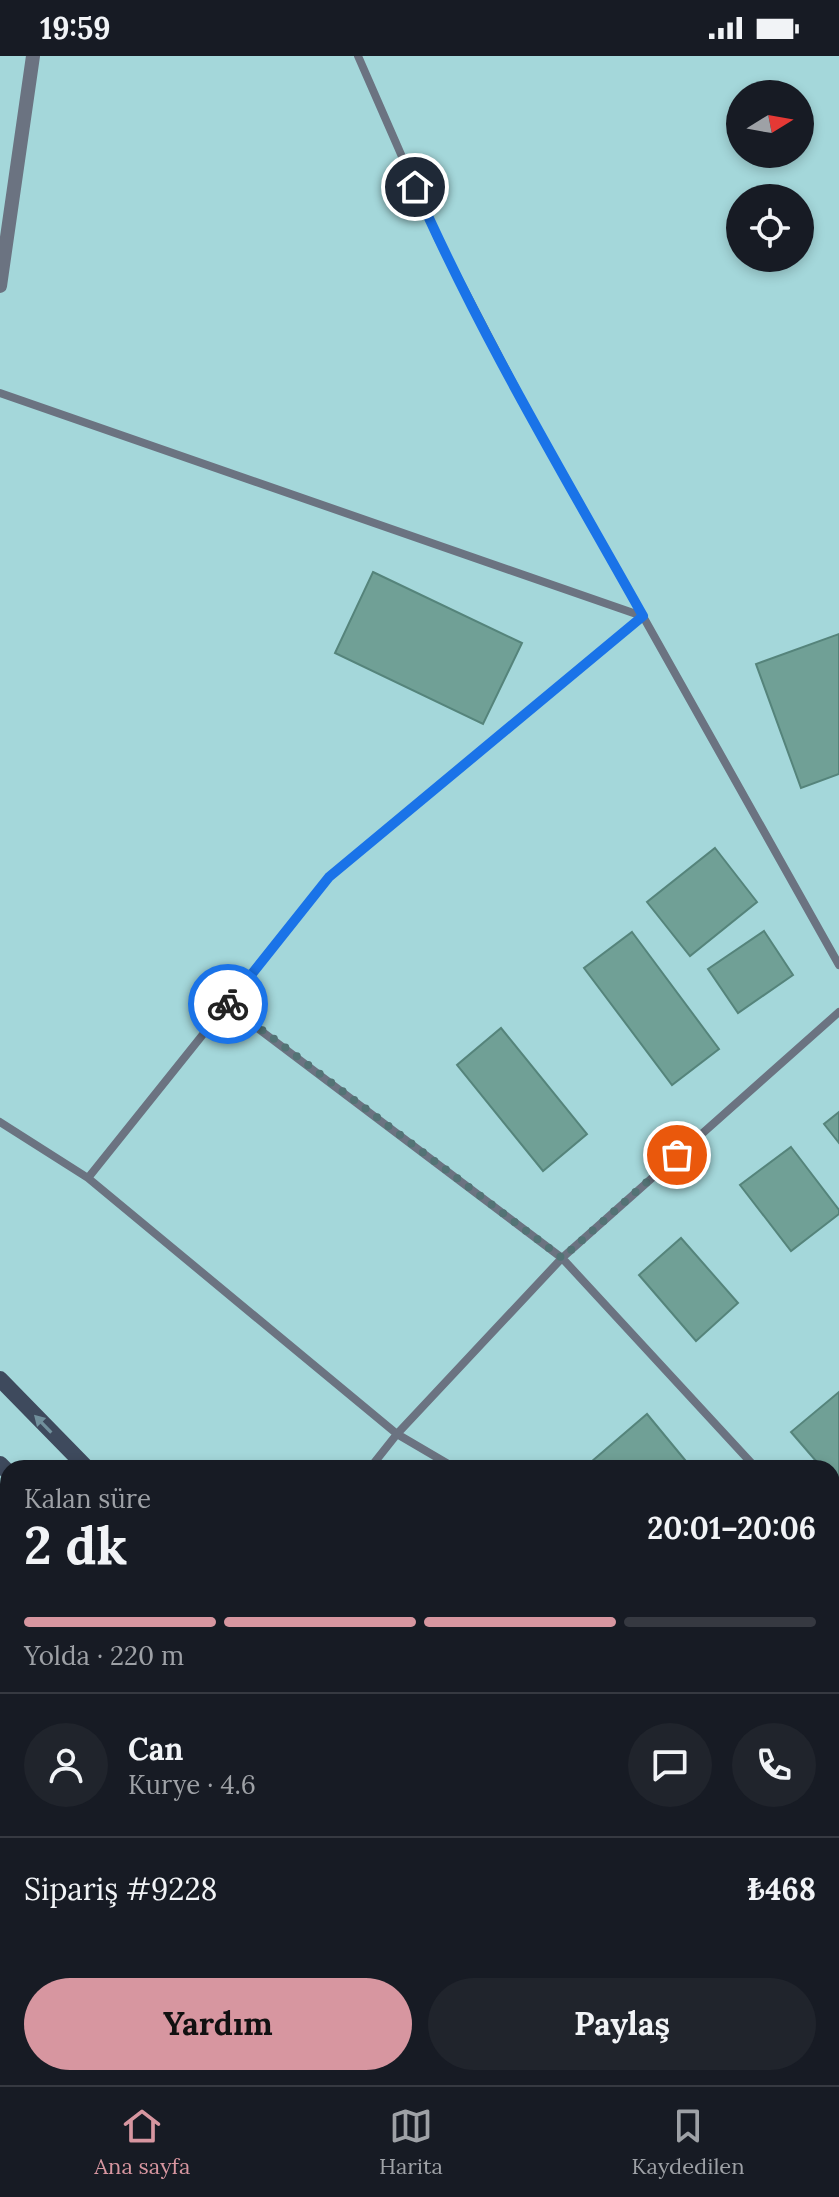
<!DOCTYPE html>
<html lang="tr">
<head>
<meta charset="utf-8">
<style>
  body { margin:0; font-family:Lora,serif; background:#20242c; color:#f1f3f6; height:100vh; display:flex; flex-direction:column; font-size:30px; white-space:nowrap }
  * { box-sizing:border-box; margin:0 }
  p { font-size:26px; color:#9ea1a6 }
  .icon { flex:none; width:44px; height:44px; fill:none; stroke:currentColor; stroke-width:2; stroke-linecap:round; stroke-linejoin:round }
  .map { position:relative; flex:1; overflow:hidden }
  .panel { position:absolute; left:0px; top:1404px; width:840px; height:626px; display:flex; flex-direction:column; background:#171b24; border-radius:24px 24px 0 0; box-shadow:0 4px 12px #0003 }
  .panel>* { flex:none }
  .needle { width:52px; rotate:79deg }
  .buttons { position:absolute; left:726px; top:24px; display:grid; gap:16px }
  .buttons a { display:grid; place-items:center; width:88px; height:88px; border-radius:50%; background:#171b24; box-shadow:0 4px 12px #0003; font-size:40px }
  .pin { position:absolute; display:grid; place-items:center; width:68px; height:68px; color:#fff; margin:-34px; border:4px solid #fff; border-radius:50%; box-shadow:0 2px 8px #0007 }
  .courier { position:absolute; display:grid; place-items:center; width:80px; height:80px; margin:-40px; border:6px solid #1a73e8; border-radius:50%; background:#fff; color:#222; box-shadow:0 2px 10px #0007 }
  .summary em { font-style:normal; font-weight:700 }
  .summary div { display:flex; flex-direction:column-reverse }
  .summary { display:flex; align-items:center; justify-content:space-between; height:136px; padding:0 24px }
  h1 { font-size:52px; font-weight:700; line-height:60px }
  .bar { display:grid; grid-template-columns:repeat(4,1fr); gap:12px 8px; align-content:center; height:96px; padding:0 24px }
  .bar i { height:10px; border-radius:6px; background:#363941 }
  .bar .current { background:#d796a0 }
  .bar p { grid-column:span 4 }
  .line { display:flex; align-items:center; gap:20px; padding:0 24px; border-top:2px solid #363941 }
  .line div { flex:1 }
  .round { display:grid; place-items:center; flex:none; width:84px; height:84px; border-radius:42px; background:#20242c }
  .button { display:flex; gap:16px; margin-top:auto; padding:16px 24px }
  .button a { flex:1; height:92px; border-radius:48px; background:#d796a0; color:#111; font-size:32px; font-weight:700; line-height:92px; text-align:center }
  .button a+a { background:#20242c; color:#f1f3f6 }
  .status { display:flex; justify-content:space-between; align-items:center; height:56px; padding:0 40px; background:#171b24; direction:ltr }
  .status svg { height:22px; fill:currentColor }
  .dock { display:flex; justify-content:space-around; align-items:center; height:112px; border-top:2px solid #363941; background:#171b24; font-size:22px; color:#9ea1a6 }
  .dock a { display:grid; justify-items:center; gap:4px }
  .dock .current { color:#d796a0 }
  .map>svg:first-child { display:block }
  .building { fill:#70a096; stroke:#55847b; stroke-width:2 }
  .lines { fill:none; stroke-linecap:round; stroke-linejoin:round }
  .minor { stroke:#6b7381; stroke-width:8 }
  .tertiary { stroke:#6b7381; stroke-width:14 }
  .secondary { stroke:#3e4a5d; stroke-width:16 }
  .oneway { fill:#71909c }
  .done { stroke:#537375; stroke-width:8; stroke-dasharray:0 14.4 }
  .route { stroke:#1a73e8; stroke-width:10 }
</style>
</head>
<body>
<div class="status"><b>19:59</b><svg viewBox="0 0 49 12"><path d="M0 12V9h3v3zM5 12V6h3v6zM10 12V3h3v9zM15 12V0h3v12zM26 1h20v11H26zM47 4h2v5h-2z"/></svg></div>
<div class="map">
<svg width="839" height="2029" viewBox="0 0 839 2029">
  <rect width="100%" height="100%" fill="#a4d7da"/>
  <!-- building -->
  <path class="building" d="M373,516L522,587L483,668L335,597Z
    M839,578V718L801,732L756,608Z
    M715,792L757,846L690,900L647,846Z
    M764,875L793,919L738,957L708,913Z
    M632,876L719,993L672,1029L584,912Z
    M501,972L587,1078L543,1115L457,1009Z
    M839,1056V1087L824,1068Z
    M791,1091L839,1154V1158L791,1195L740,1129Z
    M681,1182L738,1247L696,1285L639,1219Z
    M839,1336V1433L832,1424V1412H822L791,1376Z
    M647,1358L685,1404L676,1412H584Z
    M839,1561V1660L832,1666V1567Z
    M832,1992L839,1999V2029H625L620,2022H832Z"/>
  <g class="lines">
    <!-- minor -->
    <path class="minor" d="M358,0L438,183L527,354L839,909
      M0,337L642,560
      M227,949L562,1202L756,1412
      M0,1066L88,1122L397,1378L455,1412
      M88,1122L329,821L643,560
      M370,1412L397,1378L562,1202L839,956
      M832,1494L839,1501
      M0,1723L8,1730
      M832,1742L839,1748
      M0,1843L8,1835
      M832,1931L839,1939
      M327,2022L335,2029"/>
    <!-- tertiary -->
    <path class="tertiary" d="M0,230L33,0"/>
    <!-- secondary -->
    <path class="secondary" d="M0,1323L87,1412
      M0,1408L8,1416
      M832,1846L839,1844
      M832,1906L839,1905"/>
  </g>
  <!-- one-way arrows -->
  <defs><path id="oneway-solid" d="M-6-.8H1V-3.2L6.5 0L1 3.2V.8H-6Z" transform="scale(2)"/></defs>
  <use class="oneway" href="#oneway-solid" transform="translate(43 1368) rotate(-134)"/>
  <g class="lines">
    <!-- done -->
    <path class="done" d="M228,948L562,1202L677,1099"/>
    <!-- route -->
    <path class="route" d="M228,948L329,821L643,560C564,419 480,279 415,131"/>
  </g>
</svg>
<div class="buttons">
<a><svg class="needle" viewBox="-14 -14 28 28"><path d="M0-13l5 13h-10z" fill="#e53935"/><path d="M0 13l5-13h-10z" fill="#9ea1a6"/></svg></a>
<a><svg class="icon" aria-label="locate" viewBox="0 0 24 24"><circle cx="12" cy="12" r="6"/><path d="M12 2v4M12 18v4M2 12h4M18 12h4"/></svg></a>
</div>
<div class="pin" style="left:677px;top:1099px;background:#ea580c"><svg class="icon" aria-label="bag" viewBox="0 0 24 24"><path d="M5 8h14l-1 12H6zM9 8a3 3 0 0 1 6 0"/></svg></div>
<div class="pin" style="left:415px;top:131px;background:#1f2937"><svg class="icon" aria-label="home" viewBox="0 0 24 24"><path d="M3 11l9-7 9 7M6 9v11h12V9"/></svg></div>
<div class="courier" style="left:228px;top:948px"><svg class="icon" aria-label="bike" viewBox="0 0 24 24"><circle cx="6" cy="16" r="4"/><circle cx="18" cy="16" r="4"/><path d="M6 16l4-8h5l3 8M10 8l3 8H6M13 5h3"/></svg></div>
<section class="panel">
<div class="summary"><div><h1>2 dk</h1><p>Kalan süre</p></div><em>20:01–20:06</em></div>
<div class="bar"><i class="current"></i><i class="current"></i><i class="current"></i><i></i><p>Yolda · 220 m</p></div>
<div class="line" style="height:144px"><a class="round"><svg class="icon" aria-label="person" viewBox="0 0 24 24"><circle cx="12" cy="8" r="4"/><path d="M4 21q1-7 8-7t8 7"/></svg></a><div><b>Can</b><p>Kurye · 4.6</p></div><a class="round"><svg class="icon" aria-label="chat" viewBox="0 0 24 24"><path d="M4 5h16v11H9l-5 4z"/></svg></a><a class="round"><svg class="icon" aria-label="phone" viewBox="0 0 24 24"><path d="M5 4h4l2 5-3 2q2 4 5 5l2-3 5 2v4C11 20 4 13 5 4z"/></svg></a></div>
<div class="line" style="height:104px"><div>Sipariş #9228</div><b>₺468</b></div>
<div class="button"><a>Yardım</a><a>Paylaş</a></div>
</section>
</div>
<nav class="dock">
<a class="current"><svg class="icon" aria-label="home" viewBox="0 0 24 24"><path d="M3 11l9-7 9 7M6 9v11h12V9"/></svg>Ana sayfa</a>
<a><svg class="icon" aria-label="map" viewBox="0 0 24 24"><path d="M3 6l6-2 6 2 6-2v14l-6 2-6-2-6 2zM9 4v14M15 6v14"/></svg>Harita</a>
<a><svg class="icon" aria-label="saved" viewBox="0 0 24 24"><path d="M7 4h10v16l-5-4-5 4z"/></svg>Kaydedilen</a>
</nav>
</body>
</html>
